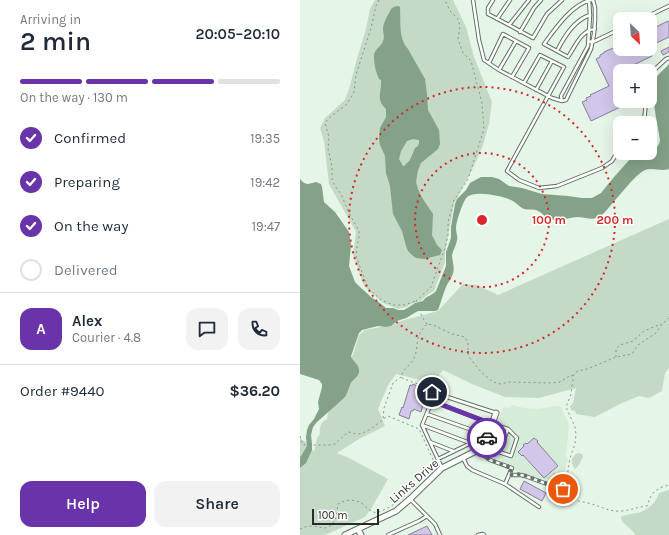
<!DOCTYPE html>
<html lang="en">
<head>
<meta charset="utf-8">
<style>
  body { margin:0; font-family:Karla,sans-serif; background:#f2f2f3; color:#1f2937; height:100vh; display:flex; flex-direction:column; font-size:15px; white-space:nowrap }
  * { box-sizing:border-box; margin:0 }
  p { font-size:13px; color:#747a83 }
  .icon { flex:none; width:22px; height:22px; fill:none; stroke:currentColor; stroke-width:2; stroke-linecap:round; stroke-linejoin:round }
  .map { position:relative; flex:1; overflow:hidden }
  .side { display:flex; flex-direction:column; background:#fff; width:300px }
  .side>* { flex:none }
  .needle { width:26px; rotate:155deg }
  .tools { position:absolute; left:313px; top:12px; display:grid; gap:8px }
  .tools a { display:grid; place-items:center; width:44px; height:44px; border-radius:8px; background:#fff; box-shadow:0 4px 16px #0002; font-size:20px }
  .scale { position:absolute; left:12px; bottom:10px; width:67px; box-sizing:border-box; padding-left:4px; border:2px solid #272d28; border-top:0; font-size:11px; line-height:14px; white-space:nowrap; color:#272d28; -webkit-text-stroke:3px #fff; paint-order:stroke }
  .pin { position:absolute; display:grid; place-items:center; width:34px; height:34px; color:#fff; margin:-17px; border:2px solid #fff; border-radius:50%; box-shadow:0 1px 4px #0007 }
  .courier { position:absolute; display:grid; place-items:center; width:40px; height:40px; margin:-20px; border:3px solid #6933aa; border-radius:50%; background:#fff; color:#222; box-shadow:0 1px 5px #0007 }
  .headline em { font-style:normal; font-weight:600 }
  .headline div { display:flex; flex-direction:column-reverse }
  .headline { display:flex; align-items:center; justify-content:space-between; height:68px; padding:0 20px }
  h1 { font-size:26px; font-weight:600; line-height:30px }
  .bar { display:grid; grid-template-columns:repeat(4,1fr); gap:6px 4px; align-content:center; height:48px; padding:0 20px }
  .bar i { height:5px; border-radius:3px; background:#e0e1e3 }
  .bar .current { background:#6933aa }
  .bar p { grid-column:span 4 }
  .line { display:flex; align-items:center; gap:10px; padding:0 20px; border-top:1px solid #e0e1e3 }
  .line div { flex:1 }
  .round { display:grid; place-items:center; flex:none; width:42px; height:42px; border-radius:12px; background:#f2f2f3 }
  ol { padding:0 20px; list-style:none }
  li { display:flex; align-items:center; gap:12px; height:44px }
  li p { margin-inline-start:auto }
  li .icon { padding:4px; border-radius:50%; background:#6933aa; color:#fff; stroke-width:4 }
  li:last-child { color:#747a83 }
  li i { width:22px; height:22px; border:2px solid #e0e1e3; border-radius:50% }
  .button { display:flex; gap:8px; margin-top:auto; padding:8px 20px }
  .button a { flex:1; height:46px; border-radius:12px; background:#6933aa; color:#fff; font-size:16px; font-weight:600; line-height:46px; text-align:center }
  .button a+a { background:#f2f2f3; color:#1f2937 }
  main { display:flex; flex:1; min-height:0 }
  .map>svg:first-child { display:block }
  .built { fill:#d5ecd8 }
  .green { fill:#c4d9c6 }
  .water { fill:#83a287; fill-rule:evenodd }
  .building { fill:#d2c6ea; stroke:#868192 }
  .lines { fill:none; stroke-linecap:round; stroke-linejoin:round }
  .service-casing { stroke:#627064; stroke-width:4.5 }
  .minor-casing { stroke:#627064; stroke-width:7 }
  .path { stroke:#88948a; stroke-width:1; stroke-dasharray:2 3; stroke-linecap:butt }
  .service { stroke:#fff; stroke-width:2.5 }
  .minor { stroke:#fff; stroke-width:5 }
  .done { stroke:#6a736b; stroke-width:4; stroke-dasharray:0 7.2 }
  .route { stroke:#6933aa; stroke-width:5 }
  .ring { fill:none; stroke:#d62828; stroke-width:2; stroke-dasharray:2 4 }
  .labels { text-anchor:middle; stroke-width:3; stroke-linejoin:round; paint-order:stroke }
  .street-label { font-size:12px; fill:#272d28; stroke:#fff }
  .centre { fill:#d62828; stroke:#fff; stroke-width:2 }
  .ring-label { font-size:12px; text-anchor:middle; font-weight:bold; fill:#d62828; stroke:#fff; stroke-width:3; stroke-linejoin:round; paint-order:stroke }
</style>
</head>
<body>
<main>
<section class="side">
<div class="headline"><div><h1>2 min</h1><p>Arriving in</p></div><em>20:05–20:10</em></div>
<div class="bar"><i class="current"></i><i class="current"></i><i class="current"></i><i></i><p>On the way · 130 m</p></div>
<ol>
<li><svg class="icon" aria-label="check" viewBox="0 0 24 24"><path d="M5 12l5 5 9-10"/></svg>Confirmed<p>19:35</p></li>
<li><svg class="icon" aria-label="check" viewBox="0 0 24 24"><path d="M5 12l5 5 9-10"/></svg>Preparing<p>19:42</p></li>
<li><svg class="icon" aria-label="check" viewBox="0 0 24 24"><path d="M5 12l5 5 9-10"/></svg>On the way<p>19:47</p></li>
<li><i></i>Delivered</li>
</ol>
<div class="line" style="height:72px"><b class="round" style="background:#6933aa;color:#fff">A</b><div><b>Alex</b><p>Courier · 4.8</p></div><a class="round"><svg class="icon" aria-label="chat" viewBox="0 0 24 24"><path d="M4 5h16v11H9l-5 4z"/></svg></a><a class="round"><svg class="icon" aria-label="phone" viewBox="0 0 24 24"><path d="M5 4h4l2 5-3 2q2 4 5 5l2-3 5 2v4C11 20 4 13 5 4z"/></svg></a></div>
<div class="line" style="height:52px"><div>Order #9440</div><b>$36.20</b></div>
<div class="button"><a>Help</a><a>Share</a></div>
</section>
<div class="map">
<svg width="369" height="535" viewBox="0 0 369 535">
  <rect width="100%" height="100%" fill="#e5f5e7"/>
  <!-- built -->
  <path class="built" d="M212,405L224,408L238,409L258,406L261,407L269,425L267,446L265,456L268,458L262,486H259L215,470L216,467L186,454V451L203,407L210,408Z"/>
  <!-- green -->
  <path class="green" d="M75,0H153L166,27L174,57L192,102L189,124L183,145L175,164L154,204L145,252V262L134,291L127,295L121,301L113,303L106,307L98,309L83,303L64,286L53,255L56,232L29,184L24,141L20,128L25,118L45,100L50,86L56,62L66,29L70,9Z
    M369,219V368L365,373L362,391L351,397L348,398L339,396L322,403L295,417L276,414L275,411L271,410L270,406L273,403L276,388L239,398L205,397L172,384L143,370L133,383L96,374L88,385L78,409L85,426L59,439L37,453L49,458L88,479L71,509L65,517L25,535H0V438L8,444L14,452L17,438L20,434C19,427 21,422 27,419L28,413L54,352L59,335L63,332L65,330L81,327H87L101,321L138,311L163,284L177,285L198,295Z
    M278,453L282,454L283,456C282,460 278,467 275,469C270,463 271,456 278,453Z
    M254,472L260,478L254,484L249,478Z
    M369,490V535H335C332,527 321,525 321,517C327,514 332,514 338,513C348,510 355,504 359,493Z"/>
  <!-- water -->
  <path class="water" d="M98,6L100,7C101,21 98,38 108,49L125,79L127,94L128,110L139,130L140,144L138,149L121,163L118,170L116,182L118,189L121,196L133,214L132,235L137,245L142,250L140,255L124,259L116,258L112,255L108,251L106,246L102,231L93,214L90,186L86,173L85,156L80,145L79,139L80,128L86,117V109C75,98 82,93 81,80L79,79C76,72 74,65 74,57C73,50 81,47 83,41C85,37 83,33 83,28C83,24 89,12 92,8C94,7 95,6 98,6ZM113,139L119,140V143L118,146L115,148L110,160L104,166H103L99,159L101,151L107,141Z
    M369,64V169C361,172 353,167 345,170C336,173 312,205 304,213C293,222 290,218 278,217C269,217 261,222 251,219C245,218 242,212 236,210C232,209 228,210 224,209C219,207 216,202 211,200C203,196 175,190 167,197C163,201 156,222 156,228C156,233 158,236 157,240C156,246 153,250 152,255C152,261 155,267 153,273C152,278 148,282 146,287C143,294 141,302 138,310L135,311H118L106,318L97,321L91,326L86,327L78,326L62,330L59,333L51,356C52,361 59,364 59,370C60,376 53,379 51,383C48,388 48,394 44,398L17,422L13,427L11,435L12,444V450L6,463L0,468V458L7,446L6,437L7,430L9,425L14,419L19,409L18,402L22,387V384L19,380L0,374V179C6,186 8,184 16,182L21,184L22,187L24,202L35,212L49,232L51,245L49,266L55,282L59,286L71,297L80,303L86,308H93L98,310H104L109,307L115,303L123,301C127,295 132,296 136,291L146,266V252L151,238V227L155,204L157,199L166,190L170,183L181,177H192L199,179L209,186L222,188L242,194L268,196L282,198H292L301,193L314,177L331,158L344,153H350V150C356,150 359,146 360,140C358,125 349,91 356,78C359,73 365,69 369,64Z"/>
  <!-- building -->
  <path class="building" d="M368,21L369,23V37L350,46V30Z
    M320,45V49H349L352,56L319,72L320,73V101H333L291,121L282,102L287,100L286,98L291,96L290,95L309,86L296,59L300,57V55L304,53V52Z
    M369,47V52L363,55L361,51Z
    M113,384L119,387V389L126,391L121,405H123L121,412L114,409L113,411H111L109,419L99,415L102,407L103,408L110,385L112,386Z
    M234,438L238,441L237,442L258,466L244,478L223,455L222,456L218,452L224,446L223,445L226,443L227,444Z
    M224,481L246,493L242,501L220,489Z
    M127,526L132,535H108Z"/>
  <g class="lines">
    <defs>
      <path id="service" d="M173,0L179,40L184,60L199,70L252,98L262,101
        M193,0L188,8V14L209,25L229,0
        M289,0L290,15L288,46L261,96L262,101L266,100L291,49L294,34L295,21V8L293,0
        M291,0C272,4 255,29 244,44L268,57C275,47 281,30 295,29
        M197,19L210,0
        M342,19L369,6
        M209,25L233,38L247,14L262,0
        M220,32L234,8L241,0
        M288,41L293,42L320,29
        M257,51C264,37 274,20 290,15
        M189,63L203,34L229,48L212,77
        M199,70L216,41
        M350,79L352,72L366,59L369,58
        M224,83L240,55L264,67L207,171L219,180L239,188L257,186L302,168L312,161L320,148
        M236,90L252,61
        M344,123L346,101
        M132,401L192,424L208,429L217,438L211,456L199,452L208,429
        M127,414L175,431
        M122,425L170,443
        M130,442L153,451
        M163,458L167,466L172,470L205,484L212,468L190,460L178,451
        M138,459L171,443L175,431L188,435
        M142,468L122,425L132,401V392L196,413
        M209,475H221L225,476L258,488L261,494
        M205,484L239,507
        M258,488L263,487L261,494
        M110,499L135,524L140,535
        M88,535L119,521L127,516
        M178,535L183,534L184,535"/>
      <path id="minor" d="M58,529L61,535
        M45,535L96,511L110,499L142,468L182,448L184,445L196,413"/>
    </defs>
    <!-- service casing -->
    <use href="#service" class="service-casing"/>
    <!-- minor casing -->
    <use href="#minor" class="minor-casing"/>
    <!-- path -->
    <path class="path" d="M79,0L76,6L71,28L56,75L54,92L47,104L29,118L25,123L29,137L28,149L32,166V179L35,186L41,194L49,213L59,231V237L57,247L56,256L68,288L81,300L93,305H104L116,301
      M127,324C121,317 119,309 116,301L131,287L145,248L148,235V222L154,200L168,179L184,129L182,103L171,61L163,53L158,39L160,26L158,19L150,11L145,0
      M316,357V349L320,345L333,341L344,331L361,324
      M273,376L275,373L278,371L287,369L316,357L332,354L338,345L356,333L362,324L369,318
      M131,390L128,388L102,378C100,371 110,366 113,360C118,352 116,343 119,335C121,331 124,327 127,324L133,325L152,334L165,337L168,343V353L169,357L181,372L193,382L200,384L210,382L251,383L260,382L271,375H272L273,380L271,394L266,407L275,427L276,434L275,444L270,458L268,471L265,483
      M0,436L2,443L3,445H31L35,444L48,432C51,432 54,434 58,434C64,434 79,424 83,419L84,408L93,383L101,377
      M263,498C271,500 280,501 288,503C301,506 308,512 322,511C331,510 338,507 347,506C349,502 349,499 351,496C354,490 363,486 369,485
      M0,529C4,527 8,526 13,526C23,527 28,532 35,520C37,515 37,509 38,504C45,499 56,499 63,504C67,508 70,511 76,513C101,505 117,483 135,464L119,429L88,416L83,419"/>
    <!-- service -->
    <use href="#service" class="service"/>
    <!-- minor -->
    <use href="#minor" class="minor"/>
  </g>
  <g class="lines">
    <!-- done -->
    <path class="done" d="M187,438L183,447L178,451L190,460L212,468L209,475L221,474L258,488L263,487V489"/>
    <!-- route -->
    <path class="route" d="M132,392V401L192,424L187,438"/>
  </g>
  <!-- distance rings -->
  <g class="ring">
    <circle cx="182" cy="220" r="67"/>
    <circle cx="182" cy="220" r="133"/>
  </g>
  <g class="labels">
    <!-- street labels -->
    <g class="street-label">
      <text transform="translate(114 481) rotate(-41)" y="4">Links Drive</text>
    </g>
  </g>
  <circle cx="182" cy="220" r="6" class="centre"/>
  <g class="ring-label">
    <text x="249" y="224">100 m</text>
    <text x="315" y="224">200 m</text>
  </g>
</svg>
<div class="tools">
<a><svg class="needle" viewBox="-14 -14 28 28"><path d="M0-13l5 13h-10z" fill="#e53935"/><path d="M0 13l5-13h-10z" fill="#747a83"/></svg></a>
<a>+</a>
<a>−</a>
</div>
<div class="scale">100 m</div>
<div class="pin" style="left:263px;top:489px;background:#ea580c"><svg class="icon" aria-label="bag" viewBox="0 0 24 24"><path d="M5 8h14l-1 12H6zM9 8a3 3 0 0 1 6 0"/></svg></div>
<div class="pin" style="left:132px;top:392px;background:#1f2937"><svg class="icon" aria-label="home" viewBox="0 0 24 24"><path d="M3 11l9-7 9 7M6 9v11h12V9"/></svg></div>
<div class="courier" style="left:187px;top:438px"><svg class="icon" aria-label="car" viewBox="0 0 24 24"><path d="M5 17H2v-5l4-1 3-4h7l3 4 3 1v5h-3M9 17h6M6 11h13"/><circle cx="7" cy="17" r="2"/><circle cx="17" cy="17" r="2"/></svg></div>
</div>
</main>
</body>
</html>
